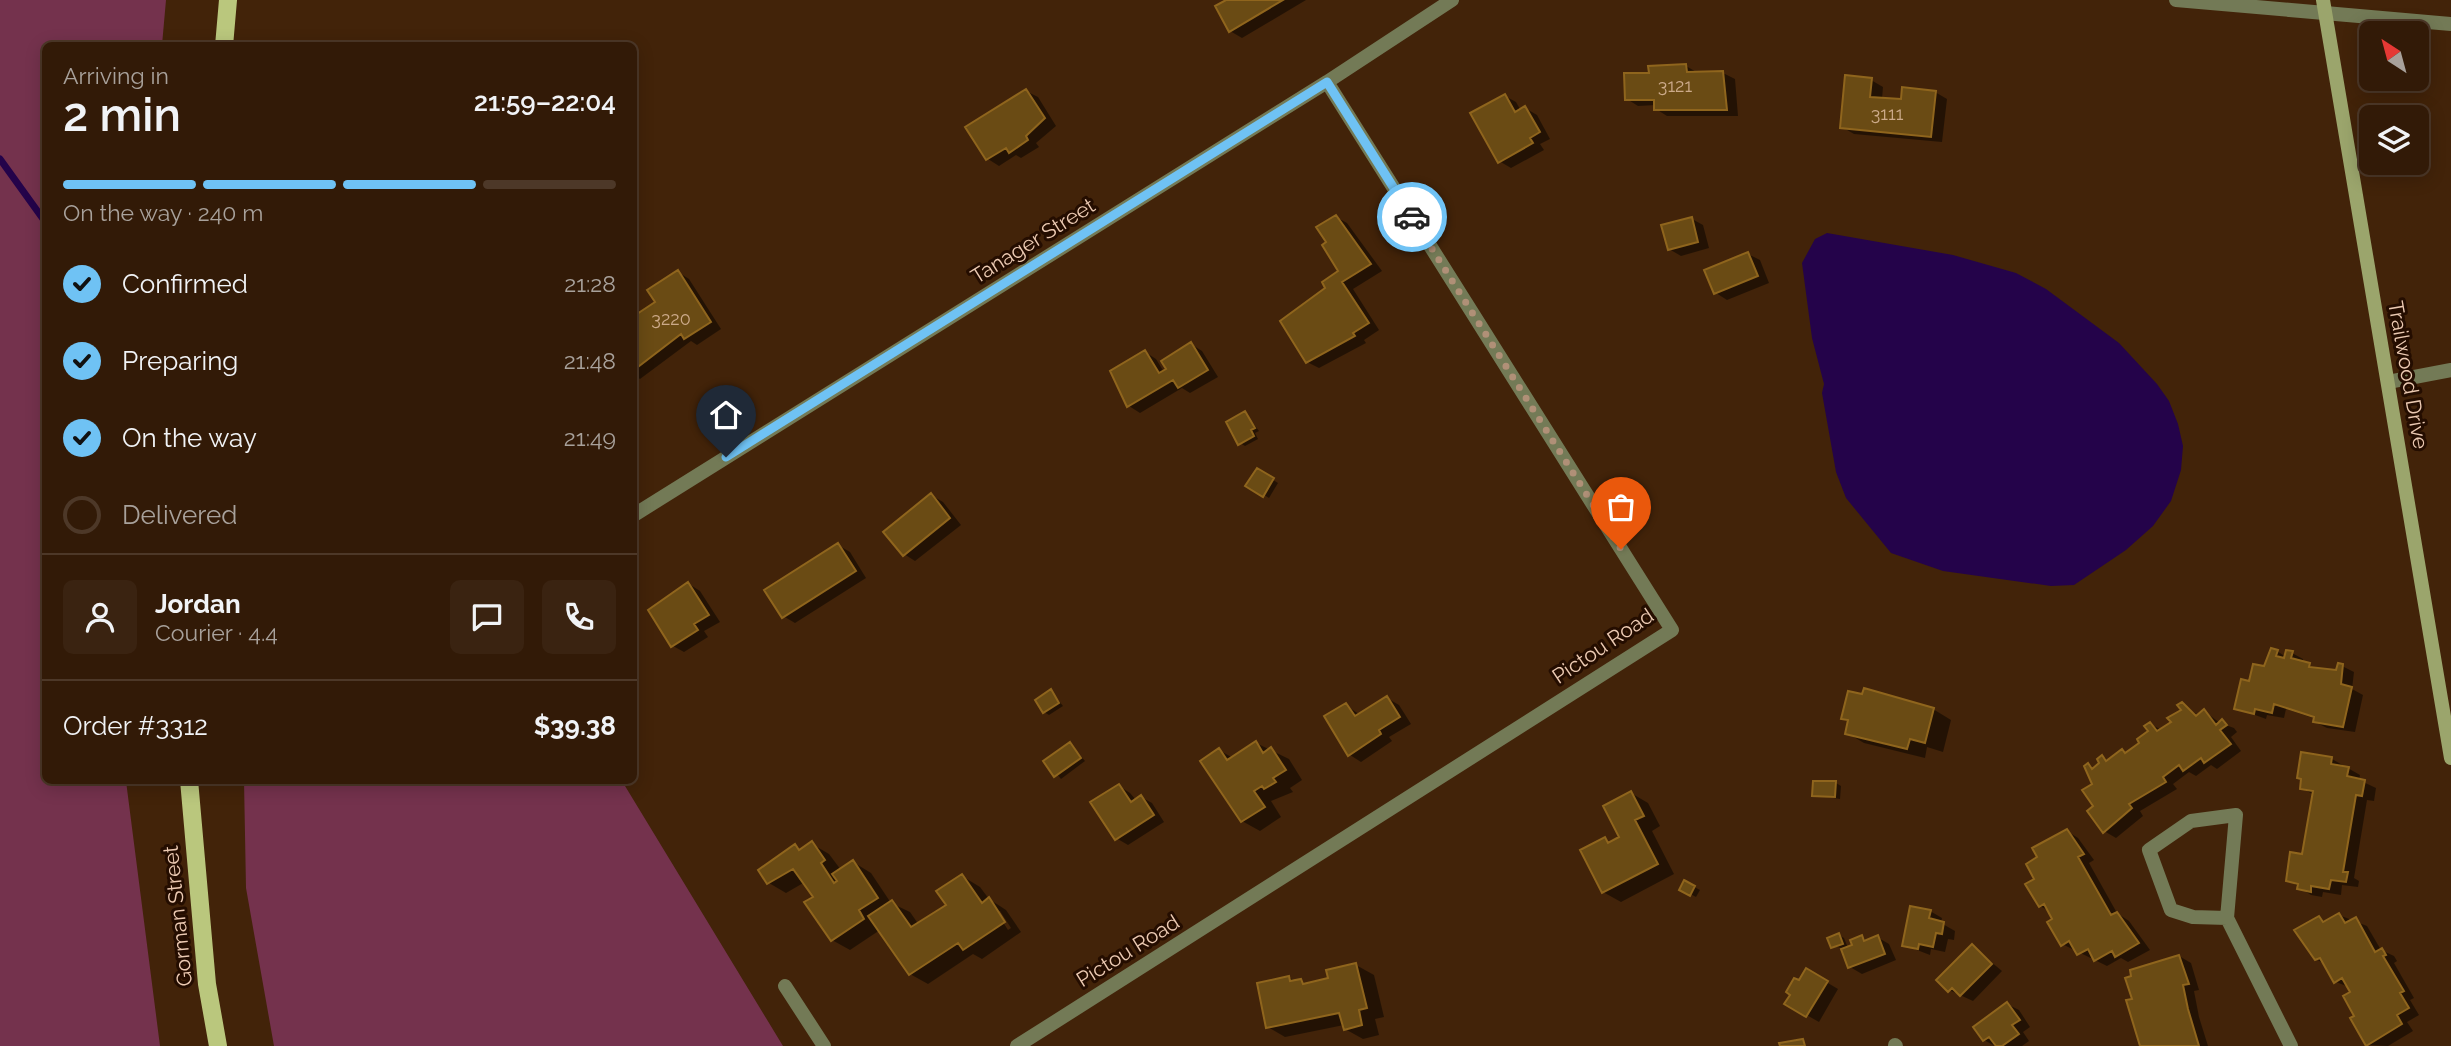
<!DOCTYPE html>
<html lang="en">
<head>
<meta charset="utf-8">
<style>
  body { margin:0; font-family:Raleway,sans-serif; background:#3a2311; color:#f1f3f6; height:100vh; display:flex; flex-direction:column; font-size:26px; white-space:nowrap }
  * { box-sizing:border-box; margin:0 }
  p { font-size:23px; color:#a8a19b }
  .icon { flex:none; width:38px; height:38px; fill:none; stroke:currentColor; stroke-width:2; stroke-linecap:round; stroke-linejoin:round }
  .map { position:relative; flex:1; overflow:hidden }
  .details { position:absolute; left:42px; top:42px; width:595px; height:742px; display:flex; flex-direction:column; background:#321a07; border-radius:10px; box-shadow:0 4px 18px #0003,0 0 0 2px #4d3828 }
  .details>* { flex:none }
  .needle { width:46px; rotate:324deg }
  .controls { position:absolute; left:2359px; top:21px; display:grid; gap:14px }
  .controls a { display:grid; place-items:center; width:70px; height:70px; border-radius:10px; background:#321a07; box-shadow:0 4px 18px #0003,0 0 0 2px #4d3828; font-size:35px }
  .pin { position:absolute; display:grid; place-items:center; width:60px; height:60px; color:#fff; margin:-72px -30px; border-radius:50% 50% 50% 0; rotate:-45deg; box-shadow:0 0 7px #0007 }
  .pin .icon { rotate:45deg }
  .courier { position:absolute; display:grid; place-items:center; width:70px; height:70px; margin:-35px; border:5px solid #6fc2f4; border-radius:50%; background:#fff; color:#222; box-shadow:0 2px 9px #0007 }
  .overview em { font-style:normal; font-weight:600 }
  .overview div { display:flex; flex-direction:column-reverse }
  .overview { display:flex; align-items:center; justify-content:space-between; height:119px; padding:0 21px }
  h1 { font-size:46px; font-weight:600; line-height:52px }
  .bar { display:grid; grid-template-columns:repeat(4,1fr); gap:10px 7px; align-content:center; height:84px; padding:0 21px }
  .bar i { height:9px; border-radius:5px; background:#4d3828 }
  .bar .selected { background:#6fc2f4 }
  .bar p { grid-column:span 4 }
  .line { display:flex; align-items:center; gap:18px; padding:0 21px; border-top:2px solid #4d3828 }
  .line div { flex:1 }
  .round { display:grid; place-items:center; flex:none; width:74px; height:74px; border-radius:10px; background:#3a2311 }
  ol { padding:0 21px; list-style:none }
  li { display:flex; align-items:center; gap:21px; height:77px }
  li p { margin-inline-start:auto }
  li .icon { padding:7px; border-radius:50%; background:#6fc2f4; color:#111; stroke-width:4 }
  li:last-child { color:#a8a19b }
  li i { width:38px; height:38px; border:4px solid #4d3828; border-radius:50% }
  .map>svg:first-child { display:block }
  .green { fill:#74324d }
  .water { fill:#24034a }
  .shadow { fill:#0007; fill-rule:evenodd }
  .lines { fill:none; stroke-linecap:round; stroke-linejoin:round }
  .stream { stroke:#24034a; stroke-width:7 }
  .building { fill:#6a4b14; stroke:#8f651d; stroke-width:2 }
  .street { stroke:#737a56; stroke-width:14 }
  .secondary { stroke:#9ba56c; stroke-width:14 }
  .primary { stroke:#bac77d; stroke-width:18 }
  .done { stroke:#b09077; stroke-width:7; stroke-dasharray:0 12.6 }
  .route { stroke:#6fc2f4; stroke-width:9 }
  .labels { text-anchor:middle; stroke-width:6; stroke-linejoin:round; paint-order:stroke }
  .number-label { font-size:18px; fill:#ccaa8a }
  .street-label { font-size:21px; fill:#eccab2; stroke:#240d00 }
</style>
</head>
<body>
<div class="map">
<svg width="2451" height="1046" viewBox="0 0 2451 1046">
  <rect width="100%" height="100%" fill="#422309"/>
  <!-- green -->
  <path class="green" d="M0,0H166L162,45L46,46V780L126,781L160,1046H0Z
    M244,781H622L783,1046H274L246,888Z"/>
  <!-- water -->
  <path class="water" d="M1827,233L1953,255L2016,273L2046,289L2119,343L2157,384L2169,401L2178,424L2183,446L2181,470L2171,501L2153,526L2126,550L2074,585L2051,586L1943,571L1891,553L1846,498L1836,472L1822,393L1824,384L1812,338L1802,263L1815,239Z"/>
  <!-- shadow -->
  <path class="shadow" d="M1229,0H1306L1242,38L1230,31Z
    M1686,66L1698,73H1723L1735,79L1738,116H1667L1656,109V105L1638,106L1627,99L1651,74Z
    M1871,80L1883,87L1882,99L1902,101L1935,92L1947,99L1942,142L1854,134L1842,127Z
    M1026,91L1038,97L1056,126L1036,143L1039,147L1021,158L1016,155L999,166L988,159Z
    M1505,96L1516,102L1521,111L1525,108L1537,115L1550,139L1540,144L1544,150L1511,168L1499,161Z
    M1336,217L1347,223L1382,271L1353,289L1379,330L1364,340L1366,343L1319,368L1307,362L1328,288L1340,272L1328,243Z
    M1692,219L1703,225L1709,248L1681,256L1669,249Z
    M1748,254L1760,260L1769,283L1727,300L1716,293Z
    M678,272L689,279L721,329L697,345L691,341L640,379L634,375V318L657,302Z
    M1191,344L1202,351L1218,377L1190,393L1182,388L1140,413L1129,406L1122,395L1145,352L1156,359L1164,372Z
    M1245,413L1259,431L1255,433L1258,439L1245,446L1240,443Z
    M1257,470L1278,483L1269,498L1248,485Z
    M931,495L943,502L961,525L915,561L904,554Z
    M838,545L850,552L866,578L795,623L783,616Z
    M689,584L700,591L720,622L704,631L708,637L684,652L673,646Z
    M2277,651L2286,657L2292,653L2303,659V663L2319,670L2338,672L2342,666L2354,672L2352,689L2363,695L2355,732L2327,728L2315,722L2316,719L2286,709L2284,718L2267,715L2266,719L2236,708L2251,683Z
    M1051,691L1063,706L1049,715L1044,712Z
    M1387,698L1399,705L1411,724L1389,737L1392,741L1361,762L1350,755L1326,717L1346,705L1360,715Z
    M2182,704L2199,716L2204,711L2220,723L2234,728L2237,732L2231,737L2241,751L2217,769L2211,765L2196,776L2189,772L2173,784L2177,789L2140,811L2143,816L2116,838L2104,831L2088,766L2094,769L2102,764L2103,757L2109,761L2127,754L2142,743L2150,732V724L2162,730L2173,722L2183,710Z
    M1933,709L1951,720L1943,752L1927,747L1925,758L1864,743L1847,733L1849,721L1843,718Z
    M1256,743L1289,759L1302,780L1290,788L1293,792L1271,801L1281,817L1260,831L1242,821L1219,750L1233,758Z
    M1070,744L1085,761L1061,779L1046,761Z
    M2332,759L2360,775L2359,780L2376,788L2374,801L2367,800L2354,878L2359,881L2358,887L2342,885L2341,895L2323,892L2322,897L2311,895L2288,880L2303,856L2314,795L2302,788Z
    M1836,783L1841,786L1840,799L1814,795Z
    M1119,786L1130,793L1136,800L1141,797L1152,803L1164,822L1128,845L1116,838Z
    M1631,793L1648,803L1660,826L1652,831L1674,874L1621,902L1603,892L1605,839L1611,843L1621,838Z
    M2067,831L2078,838L2094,860L2089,863L2117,913L2129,921L2150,950L2128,962L2121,958L2107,966L2062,944L2051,912L2040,906L2037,880L2039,858Z
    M812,844L829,854L841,870L853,862L871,873L891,903L910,912L919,925L948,905L962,876L980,887L989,899L1006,910L1021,932L982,959L973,954L928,984L910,974L880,930L850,950L832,940L815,897L805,882L786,893L769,883L795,846L802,850ZM996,911H1000L1011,928L1008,930Z
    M1685,882L1700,890L1696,897L1681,889Z
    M1930,911L1942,918L1941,923L1955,931L1954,940L1948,939L1945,952L1931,949L1930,955L1904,945Z
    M2339,915L2367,926L2381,950L2394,956L2397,961L2394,963L2414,998L2410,1000L2419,1015L2407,1022L2413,1031L2388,1046L2367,1045L2357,1016L2353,993L2349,987L2336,982L2326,965L2316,959L2319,918L2327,922Z
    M1839,935L1844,938L1848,948L1861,937L1868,941L1877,937L1889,944L1896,960L1862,974L1850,967L1842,948L1832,946Z
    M1972,946L2002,971L1973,1001L1949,990Z
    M2179,956L2191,963L2199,990L2194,991L2199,1017L2208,1046H2142L2134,1000Z
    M1356,965L1374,975L1384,1017L1375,1019L1379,1035L1363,1039L1345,1029L1344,1025L1285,1037L1268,1027L1289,978L1308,984L1330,979Z
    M1806,970L1838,989L1819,1022L1787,1004Z
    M2007,1004L2019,1010L2030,1027L2023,1032L2029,1041L2022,1046H1995L1984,1040Z"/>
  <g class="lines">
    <!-- stream -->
    <path class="stream" d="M0,159L46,223"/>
  </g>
  <!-- building -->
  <path class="building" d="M1226,0H1283L1229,32L1215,6Z
    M1686,64L1687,72L1723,71L1727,110H1654V100H1625L1624,73H1649L1648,66Z
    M1845,75L1872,78L1870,97L1901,99L1902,87L1936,91L1931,137L1840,128Z
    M1026,89L1045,118L1026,136L1028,140L1009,153L1006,148L986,160L965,127Z
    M1505,94L1515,112L1525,106L1540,132L1530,138L1533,143L1498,163L1470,113Z
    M1336,215L1371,264L1342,282L1369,323L1353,333L1355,336L1306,363L1280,321L1325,288L1322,282L1338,271L1322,245L1326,242L1316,227Z
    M1692,217L1698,242L1668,250L1661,225Z
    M1748,252L1758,276L1714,294L1704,270Z
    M678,270L711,322L684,339L681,334L634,370V316L655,302L647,290Z
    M1191,342L1208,370L1178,388L1173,380L1127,407L1110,371L1145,350L1159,373L1166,369L1161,361Z
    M1245,411L1255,428L1251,430L1254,436L1238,445L1226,422Z
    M1257,468L1274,478L1263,497L1245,486Z
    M931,493L950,518L903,556L883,532Z
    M838,543L856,571L782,618L764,590Z
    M688,582L709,615L694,624L698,630L671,647L648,610Z
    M2271,648L2278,650L2276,656L2284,658L2286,650L2293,651L2291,658L2310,663L2309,667L2336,670L2338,663L2343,664L2341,684L2352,687L2343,727L2313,722L2314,717L2274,704L2272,713L2255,709L2254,714L2234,709L2241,679L2249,681L2253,664L2264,666Z
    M1864,688L1934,708L1925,743L1910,739L1907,749L1845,734L1848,720L1841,719L1848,691L1862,694Z
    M1051,689L1059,703L1043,713L1035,700Z
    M1387,696L1400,717L1379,730L1381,734L1348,756L1324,716L1346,703L1355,716Z
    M2182,702L2196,716L2204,709L2216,725L2222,719L2227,725L2220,730L2231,744L2204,763L2201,758L2183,771L2179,765L2163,777L2166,782L2129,804L2132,808L2103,833L2087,811L2093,806L2082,790L2092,784L2084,766L2088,763L2092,769L2099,763L2097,759L2102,755L2106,761L2122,749L2125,753L2139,743L2137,739L2148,731L2144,726L2150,722L2157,731L2171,722L2167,718L2181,710L2177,705Z
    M1256,741L1263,753L1271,747L1286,770L1273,778L1276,782L1264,789L1262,786L1254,791L1265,807L1241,822L1200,761L1219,748L1227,760Z
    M1070,742L1081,758L1054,777L1043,761Z
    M2301,752L2332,757L2331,764L2349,767L2347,776L2365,780L2362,796L2356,795L2343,872H2348L2346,882L2331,880L2329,889L2311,886V892L2297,889L2298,884L2286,881L2290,852L2302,854L2313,791L2300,789L2301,779L2297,778Z
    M1813,781H1836L1835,797L1812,796Z
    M1119,784L1131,802L1141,795L1154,815L1115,840L1090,802Z
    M1631,791L1644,816L1635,820L1658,864L1602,893L1580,850L1605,837L1608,843L1619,837L1603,806Z
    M2067,829L2084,854L2078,857L2111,915L2117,912L2139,943L2115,957L2112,951L2094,961L2088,949L2077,955L2069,941L2061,946L2047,922L2052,919L2044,904L2039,907L2025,884L2034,879L2026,864L2037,857L2032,848Z
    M812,841L825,860L821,863L834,883L837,881L832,874L853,860L878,898L859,910L864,919L831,941L804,902L813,897L793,869L767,884L758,870L795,844L799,850Z
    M962,874L982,903L989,897L1005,922L963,950L958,943L909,975L868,916L892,900L911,927L946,905L936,891Z
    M1684,880L1695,886L1690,896L1679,890Z
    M1910,906L1931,910L1929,918L1944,922L1942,934L1936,933L1933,947L1919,944L1918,949L1902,946Z
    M2339,913L2345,923L2356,917L2375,952L2382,948L2386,955L2383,956L2404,991L2400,993L2409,1008L2397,1015L2402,1024L2366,1046L2350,1018L2354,1016L2343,996L2350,992L2342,978L2334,983L2320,958L2315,960L2294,930L2319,916L2323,922Z
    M1839,933L1843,944L1831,948L1827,938Z
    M1862,935L1864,941L1878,935L1885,954L1848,968L1841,949L1852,945L1850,940Z
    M1972,944L1992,964L1960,996L1952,988L1948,992L1936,980Z
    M2179,955L2189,984L2183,985L2188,1009L2199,1046H2140L2126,1000L2132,999L2125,978L2131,976L2130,970Z
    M1356,963L1367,1008L1359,1010L1362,1025L1344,1030L1339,1013L1266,1028L1257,983L1289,976L1290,981L1301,979L1303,984L1328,978L1326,970Z
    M1806,968L1828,981L1806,1017L1784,1004L1790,995L1786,992L1794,978L1799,980Z
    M2007,1002L2020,1020L2012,1025L2019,1034L2002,1046H1996L1989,1037L1983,1041L1973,1027Z
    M1803,1039L1805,1046H1780L1779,1043Z"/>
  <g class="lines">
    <!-- street -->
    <path class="street" d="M2176,0L2451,24
      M2388,382L2451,370
      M634,515L1327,82L1452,0
      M2227,918L2193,917L2171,910L2149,850L2191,821L2236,815L2227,918L2291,1046
      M785,986L824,1046
      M1895,1045L1896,1046
      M1017,1046L1672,630L1327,82"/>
    <!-- secondary -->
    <path class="secondary" d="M2323,0L2451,758"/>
    <!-- primary -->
    <path class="primary" d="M224,46L228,0
      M189,780L207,984L218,1046"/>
  </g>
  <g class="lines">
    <!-- done -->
    <path class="done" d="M1412,217L1621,549"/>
    <!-- route -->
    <path class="route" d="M726,457L1327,82L1412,217"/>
  </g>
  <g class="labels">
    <!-- number labels -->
    <g class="number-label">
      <text x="1675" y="92">3121</text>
      <text x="1887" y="120">3111</text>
      <text x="671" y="325">3220</text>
    </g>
    <!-- street labels -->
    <g class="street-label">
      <text transform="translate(1033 241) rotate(-32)" y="7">Tanager Street</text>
      <text transform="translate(2408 375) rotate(80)" y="7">Trailwood Drive</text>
      <text transform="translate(1603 646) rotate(-34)" y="7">Pictou Road</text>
      <text transform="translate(178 916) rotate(-96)" y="7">Gorman Street</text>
      <text transform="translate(1128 951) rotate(-32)" y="7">Pictou Road</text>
    </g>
  </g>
</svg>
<div class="controls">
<a><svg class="needle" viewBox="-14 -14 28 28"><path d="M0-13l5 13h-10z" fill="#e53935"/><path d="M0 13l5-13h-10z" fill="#a8a19b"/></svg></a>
<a><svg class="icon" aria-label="layers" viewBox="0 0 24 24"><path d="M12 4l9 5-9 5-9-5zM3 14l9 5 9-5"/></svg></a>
</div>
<div class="pin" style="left:1621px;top:549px;background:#ea580c"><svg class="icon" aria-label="bag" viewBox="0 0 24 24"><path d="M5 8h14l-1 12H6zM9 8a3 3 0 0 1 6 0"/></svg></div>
<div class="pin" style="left:726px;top:457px;background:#1f2937"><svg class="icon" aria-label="home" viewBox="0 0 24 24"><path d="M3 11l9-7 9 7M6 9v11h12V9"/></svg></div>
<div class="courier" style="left:1412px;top:217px"><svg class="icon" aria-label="car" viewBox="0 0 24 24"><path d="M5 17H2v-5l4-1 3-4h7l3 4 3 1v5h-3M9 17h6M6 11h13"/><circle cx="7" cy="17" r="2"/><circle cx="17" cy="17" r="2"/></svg></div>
<section class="details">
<div class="overview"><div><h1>2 min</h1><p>Arriving in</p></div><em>21:59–22:04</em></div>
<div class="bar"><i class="selected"></i><i class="selected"></i><i class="selected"></i><i></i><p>On the way · 240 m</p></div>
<ol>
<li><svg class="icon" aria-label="check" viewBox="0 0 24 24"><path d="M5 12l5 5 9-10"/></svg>Confirmed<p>21:28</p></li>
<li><svg class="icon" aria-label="check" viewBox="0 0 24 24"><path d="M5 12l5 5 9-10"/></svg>Preparing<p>21:48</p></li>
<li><svg class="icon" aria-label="check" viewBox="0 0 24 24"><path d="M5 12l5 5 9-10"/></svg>On the way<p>21:49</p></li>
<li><i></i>Delivered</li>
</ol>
<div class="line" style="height:126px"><a class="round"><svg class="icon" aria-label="person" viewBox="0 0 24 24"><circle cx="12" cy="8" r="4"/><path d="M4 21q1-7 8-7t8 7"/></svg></a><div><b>Jordan</b><p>Courier · 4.4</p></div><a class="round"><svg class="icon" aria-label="chat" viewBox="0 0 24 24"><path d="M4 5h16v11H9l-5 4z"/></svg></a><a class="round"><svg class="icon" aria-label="phone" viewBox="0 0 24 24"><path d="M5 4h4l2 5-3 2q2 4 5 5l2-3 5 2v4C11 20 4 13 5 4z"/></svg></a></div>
<div class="line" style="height:91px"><div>Order #3312</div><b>$39.38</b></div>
</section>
</div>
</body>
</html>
